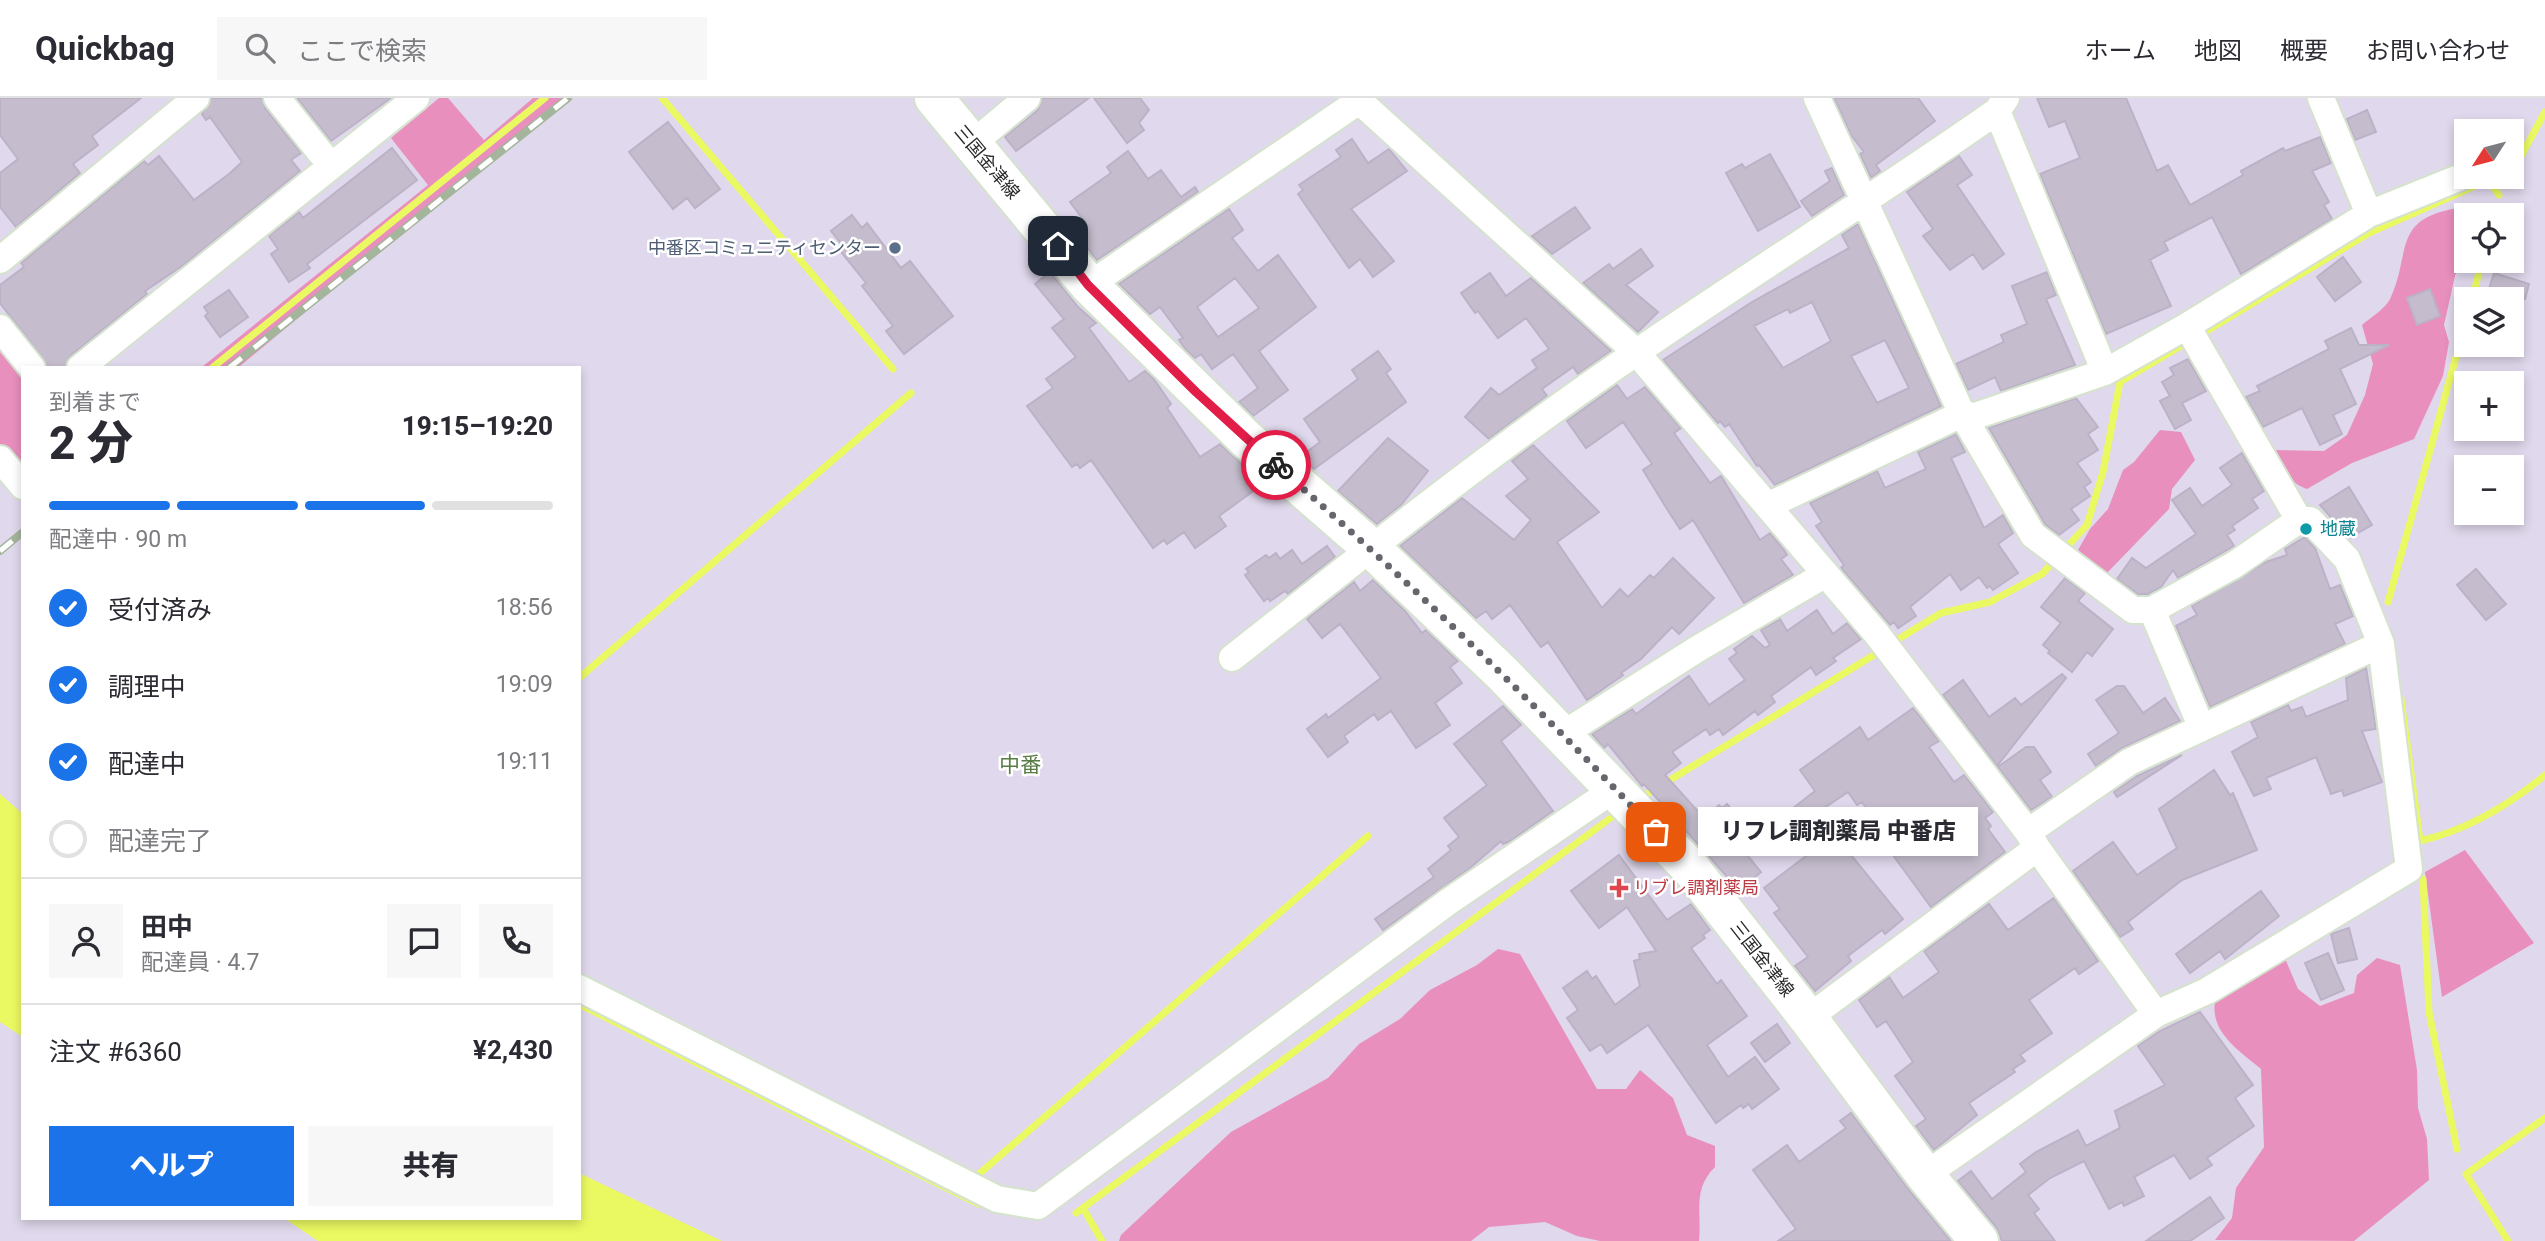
<!DOCTYPE html>
<html lang="ja">
<head>
<meta charset="utf-8">
<style>
  body { margin:0; font-family:Roboto,"Noto Sans JP",sans-serif; background:#f7f7f7; color:#2b2b33; height:100vh; display:flex; flex-direction:column; font-size:26px; white-space:nowrap }
  * { box-sizing:border-box; margin:0 }
  p { font-size:23px; color:#7c7c81 }
  .icon { flex:none; width:38px; height:38px; fill:none; stroke:currentColor; stroke-width:2; stroke-linecap:round; stroke-linejoin:round }
  .map { position:relative; flex:1; overflow:hidden }
  .details { position:absolute; left:21px; top:268px; width:560px; height:854px; display:flex; flex-direction:column; background:#fff; border-radius:0px; box-shadow:0 4px 10px #0003 }
  .details>* { flex:none }
  .needle { width:46px; rotate:234deg }
  .tools { position:absolute; left:2454px; top:21px; display:grid; gap:14px }
  .tools a { display:grid; place-items:center; width:70px; height:70px; border-radius:0px; background:#fff; box-shadow:0 4px 10px #0003; font-size:35px }
  .pin { position:absolute; display:grid; place-items:center; width:60px; height:60px; color:#fff; margin:-30px; border-radius:14px; box-shadow:0 4px 10px #0006 }
  .courier { position:absolute; display:grid; place-items:center; width:70px; height:70px; margin:-35px; border:5px solid #e11d48; border-radius:50%; background:#fff; color:#222; box-shadow:0 2px 9px #0007 }
  .bubble { position:absolute; height:49px; border-radius:0px; background:#fff; box-shadow:0 4px 10px #0003; font-size:23px; font-weight:800; line-height:49px; text-align:center }
  .headline em { font-style:normal; font-weight:800 }
  .headline div { display:flex; flex-direction:column-reverse }
  .headline { display:flex; align-items:center; justify-content:space-between; height:119px; padding:0 28px }
  h1 { font-size:46px; font-weight:800; line-height:52px }
  .bar { display:grid; grid-template-columns:repeat(4,1fr); gap:10px 7px; align-content:center; height:84px; padding:0 28px }
  .bar i { height:9px; border-radius:5px; background:#e1e1e2 }
  .bar .selected { background:#1a73e8 }
  .bar p { grid-column:span 4 }
  .line { display:flex; align-items:center; gap:18px; padding:0 28px; border-top:2px solid #e1e1e2 }
  .line div { flex:1 }
  .round { display:grid; place-items:center; flex:none; width:74px; height:74px; border-radius:0px; background:#f7f7f7 }
  ol { padding:0 28px; list-style:none }
  li { display:flex; align-items:center; gap:21px; height:77px }
  li p { margin-inline-start:auto }
  li .icon { padding:7px; border-radius:50%; background:#1a73e8; color:#fff; stroke-width:4 }
  li:last-child { color:#7c7c81 }
  li i { width:38px; height:38px; border:4px solid #e1e1e2; border-radius:50% }
  .action { display:flex; gap:14px; margin-top:auto; padding:14px 28px }
  .action a { flex:1; height:80px; border-radius:0px; background:#1a73e8; color:#fff; font-size:28px; font-weight:800; line-height:80px; text-align:center }
  .action a+a { background:#f7f7f7; color:#2b2b33 }
  header { display:flex; align-items:center; gap:42px; box-sizing:border-box; height:98px; padding:0 35px; background:#fff; border-bottom:2px solid #e1e1e2 }
  header strong { font-size:33px }
  nav { display:flex; gap:38px; margin-inline-start:auto; font-size:24px }
  .search { width:490px; height:63px; background:#f7f7f7; display:flex; align-items:center; gap:18px; box-sizing:border-box; padding:0 24px; border-radius:0px; color:#7c7c81; font-size:26px }
  .map>svg:first-child { display:block }
  .green { fill:#e88fbd }
  .water { fill:#eaf961 }
  .lines { fill:none; stroke-linecap:round; stroke-linejoin:round }
  .stream { stroke:#eaf961; stroke-width:7 }
  .building { fill:#c5bdcd; stroke:#bcb2c8; stroke-width:2; fill-rule:evenodd }
  .minor-casing { stroke:#d5e3ce; stroke-width:30 }
  .secondary-casing { stroke:#d5e3ce; stroke-width:42 }
  .minor { stroke:#fff; stroke-width:26 }
  .secondary { stroke:#fff; stroke-width:38 }
  .rail-casing { stroke:#a3b59b; stroke-width:8 }
  .rail { stroke:#fff; stroke-width:5; stroke-dasharray:16; stroke-linecap:butt }
  .done { stroke:#68666d; stroke-width:7; stroke-dasharray:0 12.6 }
  .route { stroke:#e11d48; stroke-width:9 }
  .service-dot { fill:#5c6f8a; stroke:#fff; stroke-width:2.5 }
  .culture-dot { fill:#0f9aa8; stroke:#fff; stroke-width:2.5 }
  .health-dot { fill:#e0444e; stroke:#fff; stroke-width:2.5 }
  .labels { text-anchor:middle; stroke-width:5; stroke-linejoin:round; paint-order:stroke }
  .street-label { font-size:18px; fill:#282828; stroke:#fff }
  .service-label { font-size:18px; fill:#4e5e75; stroke:#fff; text-anchor:end }
  .culture-label { font-size:18px; fill:#0d838f; stroke:#fff; text-anchor:start }
  .health-label { font-size:18px; fill:#be3a42; stroke:#fff; text-anchor:start }
  .quarter-label { font-size:21px; fill:#597d45; stroke:#fff }
</style>
</head>
<body>
<header>
<strong>Quickbag</strong>
<div class="search"><svg class="icon" aria-label="search" viewBox="0 0 24 24"><circle cx="10" cy="10" r="6"/><path d="M15 15l6 6"/></svg>ここで検索</div>
<nav><a>ホーム</a><a>地図</a><a>概要</a><a>お問い合わせ</a></nav>
</header>
<div class="map">
<svg width="2545" height="1143" viewBox="0 0 2545 1143">
  <rect width="100%" height="100%" fill="#e0d8ec"/>
  <!-- green -->
  <path class="green" d="M439,0H448L484,42L533,0H562L239,269H202L428,87L391,40Z
    M2458,110L2469,117H2466V151L2455,178L2444,227L2449,244L2443,278L2414,341L2352,365L2307,391C2289,385 2280,369 2273,352L2324,353L2347,337L2365,297L2373,266L2362,227C2370,220 2385,211 2390,201C2412,154 2391,121 2458,110Z
    M0,251L23,279V376L0,350Z
    M2160,332L2181,334L2195,362L2172,391L2169,411L2105,477L2078,452L2090,431L2108,411L2123,372L2134,364Z
    M2465,752L2534,845L2442,899L2425,774Z
    M1498,851L1520,856L1597,991H1626L1640,972L1673,1000L1687,1037L1715,1048V1069C1692,1092 1702,1113 1699,1143H1600L1577,1138L1545,1124L1489,1129L1471,1143H1119L1121,1137L1231,1034L1328,980L1359,946L1400,921L1430,892L1477,867Z
    M2284,858L2298,891L2320,908L2354,895L2357,877L2377,860L2400,867L2417,972L2418,1010L2427,1041L2429,1082L2354,1143L2215,1142L2232,1120L2236,1090L2264,1049L2261,971C2241,954 2210,935 2215,904Z"/>
  <!-- water -->
  <path class="water" d="M0,696L23,716V939L0,924Z
    M579,1075L722,1143H318L284,1120H579Z"/>
  <g class="lines">
    <!-- stream -->
    <path class="stream" d="M662,0L893,271
      M2511,71L2515,69L2545,14
      M2488,82L2499,97
      M2472,201L2482,163
      M2200,237L2369,135L2495,79
      M212,270L545,0
      M2064,452L2087,427L2103,374L2120,284L2189,243
      M2388,504L2466,223
      M1892,545L1941,515L1990,504L2042,476L2056,461
      M579,580L911,295
      M2401,601L2420,743C2467,732 2508,708 2545,677
      M1639,701L1882,552
      M2423,781L2429,914L2457,1051
      M579,906L979,1106
      M979,1076L1368,738
      M1083,1110L1102,1143
      M1076,1115L1620,713
      M2508,1143L2466,1076L2545,1020"/>
  </g>
  <!-- building -->
  <path class="building" d="M0,0H141L92,38L98,47L73,66L80,75L16,129L0,109V75L18,61L0,37Z
    M211,0H262L265,10L301,55L291,62L300,73L185,166L145,193L147,196L70,258L65,270H50L0,205V187L24,169L21,165L144,63L148,67L159,58L194,102L229,76L242,64L210,19L206,22L202,16Z
    M297,0H391L331,43Z
    M1042,0H1089L1016,53L1005,39L1038,12Z
    M1094,0H1140L1149,12L1139,25L1144,32L1127,45Z
    M1834,0H1918L1935,23L1876,67L1880,73L1871,80L1860,56L1864,54L1851,37Z
    M2037,0H2126L2157,73L2168,67L2190,107L2243,77L2241,73L2283,50L2285,53L2320,39L2331,65L2312,73L2329,104L2324,107L2332,121L2241,176L2212,119L2164,144L2168,152L2150,162L2171,208L2106,236L2040,76L2080,60L2065,23L2049,29Z
    M2367,12L2376,34L2355,42L2347,21Z
    M668,24L720,91L695,110L687,100L673,111L629,54Z
    M1352,41L1368,65L1389,51L1407,73L1351,111L1394,163L1373,179L1360,161L1349,170L1298,96L1303,92L1299,87L1341,59L1336,52Z
    M392,50L417,82L307,166L310,170L289,184L271,156L278,151L269,138L299,114L303,120Z
    M1128,53L1148,81L1161,72L1181,99L1195,89L1198,94L1097,162L1074,132L1085,124L1070,104L1111,75L1107,69Z
    M1770,56L1800,109L1758,133L1726,75L1742,66L1745,70Z
    M1959,58L1972,77L1957,87L2004,156L1983,171L1973,156L1950,172L1923,138L1933,131L1907,94Z
    M1832,70L1844,97L1812,118L1801,103L1830,83L1825,73Z
    M1575,109L1590,130L1552,156L1532,138Z
    M1229,111L1243,132L1232,140L1258,173L1278,157L1316,209L1259,253L1288,292L1253,318L1239,304L1258,290L1233,256L1212,271L1201,256L1195,260L1186,252L1179,242L1183,240L1160,209L1150,216L1119,186ZM1235,180L1259,210L1218,239L1197,209Z
    M852,117L862,130L867,125L901,170L910,163L953,218L904,256L886,233L893,228L862,188L866,185L838,150L842,147L831,133Z
    M1858,126L1941,308L1775,387L1759,367L1757,368L1729,326L1725,329L1720,323L1718,325L1663,262L1752,204L1849,150L1842,137ZM1812,204L1831,243L1783,270L1754,228L1788,211L1790,215ZM1885,242L1909,290L1877,305L1851,258Z
    M1641,151L1653,168L1626,187L1658,214L1638,234L1583,185L1609,166L1613,171Z
    M2343,159L2361,184L2335,203L2317,179Z
    M1050,174L1078,209L1096,225L1089,230L1129,284L1145,273L1153,280L1171,306L1167,310L1200,359L1220,346L1263,386L1219,418L1226,428L1195,450L1184,434L1167,446L1164,442L1153,450L1091,362L1080,370L1077,366L1072,369L1027,308L1053,290L1046,281L1076,259L1052,230L1064,221L1035,186Z
    M2047,174L2056,197L2046,201L2075,267L2001,293L1995,279L1968,292L1956,266L2004,244L2001,237L2027,226L2012,188Z
    M1490,175L1506,198L1531,180L1611,253L1578,276L1573,269L1542,291L1547,298L1489,341L1465,319L1491,290L1499,297L1537,270L1532,262L1549,251L1526,220L1498,240L1478,213L1475,215L1461,195Z
    M2494,175L2529,186L2525,201H2486Z
    M2430,191L2440,218L2417,227L2407,200Z
    M229,192L248,219L220,239L205,218L208,215L204,209Z
    M2351,230L2359,247H2389L2340,271L2356,306L2333,317L2342,336L2320,347L2302,310L2263,329L2246,299L2260,293L2257,288L2329,251L2325,243Z
    M1378,253L1391,271L1386,275L1406,304L1314,371L1300,359L1320,344L1304,321L1358,281L1352,272Z
    M2188,261L2206,293L2182,305L2191,322L2175,331L2160,303L2170,298L2162,284L2174,277L2170,270Z
    M1617,287L1627,301L1645,289L1681,330L1674,335L1710,385L1721,378L1760,442L1770,435L1784,452L1787,457L1781,461L1793,477L1744,505L1693,422L1680,431L1667,411L1643,372L1652,366L1623,324L1586,350L1567,323Z
    M2076,300L2098,329L2088,336L2098,352L2077,365L2091,384L2084,389L2090,398L2071,411L2079,422L2059,437L2045,426L1989,330Z
    M1956,336L1965,354L1951,360L1984,430L2003,417L2013,435L1998,446L2018,475L1993,492L1990,488L1987,490L1979,479L1961,492L1950,476L1910,509L1916,518L1898,530L1894,524L1890,527L1841,470L1844,467L1816,428L1822,424L1810,405L1877,373L1885,390L1926,371L1918,354Z
    M1388,340L1428,373L1401,407L1377,426L1338,393Z
    M1533,347L1599,414L1557,444L1602,510L1620,491L1628,499L1650,477L1654,480L1673,460L1714,500L1679,536L1672,529L1641,561L1621,575L1623,577L1587,602L1548,544L1541,549L1510,507L1492,521L1486,513L1476,520L1400,448L1462,400L1514,442L1531,422L1506,398L1528,381L1512,363Z
    M2242,355L2264,393L2252,401L2258,410L2232,428L2235,432L2227,437L2234,448L2178,480L2173,472L2161,489L2148,496H2138L2117,481L2132,460L2146,470L2196,436L2172,402L2190,390L2202,408L2232,387L2220,370Z
    M2349,389L2372,427L2349,440L2320,407Z
    M2305,439L2315,450L2330,491L2340,487L2353,518L2335,526L2345,546L2210,609L2176,528L2197,517L2192,508L2266,464L2287,457L2285,451Z
    M1327,448L1335,459L1288,496L1285,493L1270,503L1268,500L1264,503L1245,477L1249,474L1246,471L1266,457L1269,460L1276,455L1280,461L1292,452L1302,466Z
    M2476,471L2506,506L2486,522L2457,487Z
    M2065,480L2085,495L2078,503L2113,531L2092,558L2087,554L2072,574L2048,555L2050,553L2043,547L2061,525L2041,509Z
    M1373,482L1405,513L1422,535L1426,532L1458,563L1450,569L1462,585L1435,605L1450,627L1416,650L1391,613L1378,622L1374,616L1344,638L1348,644L1328,659L1307,631L1326,616L1328,620L1381,580L1340,526L1322,540L1307,521L1354,484L1360,493Z
    M1817,512L1833,536L1847,525L1861,541L1833,560L1836,563L1816,577L1811,569L1771,598L1775,604L1758,617L1755,613L1723,637L1719,631L1710,637L1706,631L1672,654L1681,665L1665,677L1704,720L1719,707L1722,710L1727,706L1757,741L1743,752L1761,774L1739,792L1644,686L1642,688L1608,646L1604,650L1592,636L1632,611L1636,616L1689,578L1709,607L1745,582L1729,561L1737,555L1734,551L1752,538L1765,550L1770,547L1761,532L1780,521L1787,533Z
    M2366,570L2376,631L2362,633L2382,684L2344,698L2342,692L2331,696L2316,659L2266,680L2271,691L2254,698L2232,654L2258,639L2251,624L2288,607L2291,613L2302,609L2306,619L2348,602L2346,580Z
    M2062,576L2066,580L1997,668L1943,597L1963,582L1989,619L2015,600L2021,607Z
    M2117,588H2124L2143,615L2165,600L2180,623L2122,650L2096,668L2088,656L2119,635L2096,602Z
    M1503,608L1521,627L1501,643L1553,713L1510,743L1503,746L1501,743L1470,770L1383,832L1375,821L1434,779L1428,771L1451,752L1448,748L1459,739L1444,720L1487,687L1454,646Z
    M1913,610L1939,643L1929,649L1954,684L1964,677L1993,714L1985,720L1991,728L1988,731L2005,754L1931,809L1890,753L1894,750L1862,704L1857,707L1848,694L1817,715L1903,821L1885,836L1882,832L1848,858L1851,863L1815,893L1795,868L1808,859L1774,815L1780,811L1764,790L1806,758L1779,721L1815,693L1800,672L1860,629L1868,642Z
    M2026,649H2034L2051,674L2040,682L2052,699L2031,712L1998,669Z
    M2182,657L2117,699L2114,694L2137,678Z
    M2214,672L2230,697L2233,695L2257,752L2182,782L2128,824L2133,831L2120,839L2073,773L2113,744L2137,777L2177,750L2159,711Z
    M1619,757L1667,822L1691,806L1710,832L1703,837L1705,840L1691,850L1717,886L1721,882L1747,918L1707,947L1728,979L1755,959L1779,991L1752,1011L1749,1006L1743,1010L1741,1007L1716,1025L1648,927L1607,955L1601,946L1590,953L1567,920L1578,912L1563,890L1587,873L1592,881L1596,878L1615,907L1640,888L1634,863L1640,861L1639,856L1656,853L1627,809L1599,830L1571,793Z
    M2261,793L2279,818L2225,861L2220,853L2190,875L2176,856Z
    M2054,800L2098,863L2079,876L2075,870L2029,902L2052,935L2020,957L2025,963L2013,971L2015,974L1969,1005L1977,1017L1934,1052L1916,1028L1926,1021L1895,978L1913,964L1886,923L1877,929L1859,902L1889,879L1903,900L1939,874L1924,853L1989,806L2008,832Z
    M2349,830L2357,861L2338,865L2331,836Z
    M2328,855L2344,892L2321,902L2305,865Z
    M2200,914L2253,987L2235,1000L2254,1028L2207,1060L2212,1067L2190,1081L2174,1057L2134,1079L2144,1098L2124,1108L2122,1104L2109,1111L2084,1063L2050,1080L2028,1097L2039,1111L2034,1115L2055,1143H2002L1996,1129L1958,1083L1971,1073L1992,1101L2026,1074L2020,1066L2036,1054L2078,1032L2086,1048L2120,1030L2115,1013L2165,987L2138,948L2160,933Z
    M1777,926L1790,945L1765,964L1751,945Z
    M1851,1015L1908,1091L1951,1143H1778L1796,1131L1753,1072L1787,1047L1799,1064L1846,1030L1840,1023Z
    M2210,1099L2224,1120L2190,1143H2146Z"/>
  <g class="lines">
    <defs>
      <path id="minor" d="M277,0L331,68
        M1356,0L1636,254L1876,535L2028,734L2037,750L2156,916
        M1817,0L1962,316L2033,437L2133,512H2152L2234,467L2299,422
        M2321,0L2369,116
        M1997,13L2105,274
        M972,46L1027,0
        M0,162L196,0
        M1089,187L1359,3
        M0,230L32,270
        M80,270L416,0
        M0,361L23,388
        M1769,407L1962,316L1975,318L2105,274L2187,228L2369,116L2466,77
        M2152,512L2201,628
        M1232,560C1365,455 1497,349 1637,254C1756,172 1879,96 1997,13L2006,0
        M1563,636L1699,550L1826,476
        M2028,734L2129,664L2381,546
        M579,890L997,1101L1038,1108L1448,804L1616,690
        M1808,920L2037,750
        M1925,1077L2156,916L2207,893L2409,771L2381,546L2347,461L2310,422H2299L2187,228"/>
      <path id="secondary" d="M934,0L1089,187L1246,341L1371,450L1503,576L1692,772L1808,920L1925,1077L1979,1143"/>
    </defs>
    <!-- minor casing -->
    <use href="#minor" class="minor-casing"/>
    <!-- secondary casing -->
    <use href="#secondary" class="secondary-casing"/>
    <!-- minor -->
    <use href="#minor" class="minor"/>
    <!-- secondary -->
    <use href="#secondary" class="secondary"/>
    <defs>
      <path id="rail" d="M229,270L568,0
        M0,453L23,434"/>
    </defs>
    <!-- rail casing -->
    <use href="#rail" class="rail-casing"/>
    <!-- rail -->
    <use href="#rail" class="rail"/>
  </g>
  <g class="lines">
    <!-- done -->
    <path class="done" d="M1276,367C1409,483 1535,605 1656,734"/>
    <!-- route -->
    <path class="route" d="M1058,148L1088,187L1196,294L1276,367"/>
  </g>
  <!-- markers -->
  <circle class="service-dot" cx="895" cy="150" r="7"/>
  <circle class="culture-dot" cx="2306" cy="431" r="7"/>
  <path class="health-dot" d="M1615.5 779.5h7v7h7v7h-7v7h-7v-7h-7v-7h7z"/>
  <g class="labels">
    <!-- street labels -->
    <g class="street-label">
      <text transform="translate(987 64) rotate(50)" y="6">三国金津線</text>
      <text transform="translate(1762 861) rotate(52)" y="6">三国金津線</text>
    </g>
    <!-- service labels -->
    <g class="service-label">
      <text x="881" y="156">中番区コミュニティセンター</text>
    </g>
    <!-- culture labels -->
    <g class="culture-label">
      <text x="2320" y="437">地蔵</text>
    </g>
    <!-- health labels -->
    <g class="health-label">
      <text x="1633" y="796">リブレ調剤薬局</text>
    </g>
    <!-- quarter labels -->
    <g class="quarter-label">
      <text x="1020" y="674">中番</text>
    </g>
  </g>
</svg>
<div class="tools">
<a><svg class="needle" viewBox="-14 -14 28 28"><path d="M0-13l5 13h-10z" fill="#e53935"/><path d="M0 13l5-13h-10z" fill="#7c7c81"/></svg></a>
<a><svg class="icon" aria-label="locate" viewBox="0 0 24 24"><circle cx="12" cy="12" r="6"/><path d="M12 2v4M12 18v4M2 12h4M18 12h4"/></svg></a>
<a><svg class="icon" aria-label="layers" viewBox="0 0 24 24"><path d="M12 4l9 5-9 5-9-5zM3 14l9 5 9-5"/></svg></a>
<a>+</a>
<a>−</a>
</div>
<div class="pin" style="left:1656px;top:734px;background:#ea580c"><svg class="icon" aria-label="bag" viewBox="0 0 24 24"><path d="M5 8h14l-1 12H6zM9 8a3 3 0 0 1 6 0"/></svg></div>
<div class="pin" style="left:1058px;top:148px;background:#1f2937"><svg class="icon" aria-label="home" viewBox="0 0 24 24"><path d="M3 11l9-7 9 7M6 9v11h12V9"/></svg></div>
<div class="courier" style="left:1276px;top:367px"><svg class="icon" aria-label="bike" viewBox="0 0 24 24"><circle cx="6" cy="16" r="4"/><circle cx="18" cy="16" r="4"/><path d="M6 16l4-8h5l3 8M10 8l3 8H6M13 5h3"/></svg></div>
<div class="bubble" style="left:1698px;top:709px;width:280px">リフレ調剤薬局 中番店</div>
<section class="details">
<div class="headline"><div><h1>2 分</h1><p>到着まで</p></div><em>19:15–19:20</em></div>
<div class="bar"><i class="selected"></i><i class="selected"></i><i class="selected"></i><i></i><p>配達中 · 90 m</p></div>
<ol>
<li><svg class="icon" aria-label="check" viewBox="0 0 24 24"><path d="M5 12l5 5 9-10"/></svg>受付済み<p>18:56</p></li>
<li><svg class="icon" aria-label="check" viewBox="0 0 24 24"><path d="M5 12l5 5 9-10"/></svg>調理中<p>19:09</p></li>
<li><svg class="icon" aria-label="check" viewBox="0 0 24 24"><path d="M5 12l5 5 9-10"/></svg>配達中<p>19:11</p></li>
<li><i></i>配達完了</li>
</ol>
<div class="line" style="height:126px"><a class="round"><svg class="icon" aria-label="person" viewBox="0 0 24 24"><circle cx="12" cy="8" r="4"/><path d="M4 21q1-7 8-7t8 7"/></svg></a><div><b>田中</b><p>配達員 · 4.7</p></div><a class="round"><svg class="icon" aria-label="chat" viewBox="0 0 24 24"><path d="M4 5h16v11H9l-5 4z"/></svg></a><a class="round"><svg class="icon" aria-label="phone" viewBox="0 0 24 24"><path d="M5 4h4l2 5-3 2q2 4 5 5l2-3 5 2v4C11 20 4 13 5 4z"/></svg></a></div>
<div class="line" style="height:91px"><div>注文 #6360</div><b>¥2,430</b></div>
<div class="action"><a>ヘルプ</a><a>共有</a></div>
</section>
</div>
</body>
</html>
